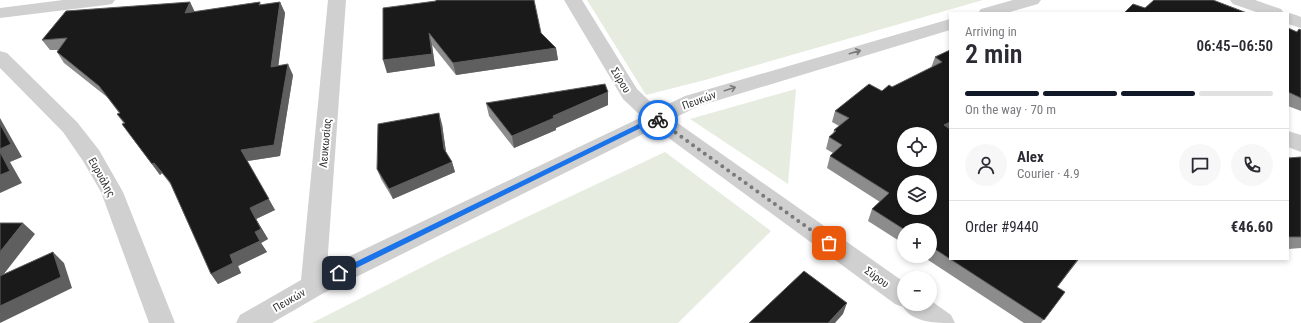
<!DOCTYPE html>
<html lang="en">
<head>
<meta charset="utf-8">
<style>
  body { margin:0; font-family:"Roboto Condensed",sans-serif; background:#f7f7f7; color:#2b2b33; height:100vh; display:flex; flex-direction:column; font-size:15px; white-space:nowrap }
  * { box-sizing:border-box; margin:0 }
  p { font-size:13px; color:#7c7c81 }
  .icon { flex:none; width:22px; height:22px; fill:none; stroke:currentColor; stroke-width:2; stroke-linecap:round; stroke-linejoin:round }
  .map { position:relative; flex:1; overflow:hidden }
  .side { position:absolute; left:949px; top:12px; width:340px; height:248px; display:flex; flex-direction:column; background:#fff; border-radius:0px; box-shadow:0 2px 6px #0003 }
  .side>* { flex:none }
  .fabs { position:absolute; left:897px; top:127px; display:grid; gap:8px }
  .fabs a { display:grid; place-items:center; width:40px; height:40px; border-radius:50%; background:#fff; box-shadow:0 2px 6px #0003; font-size:20px }
  .pin { position:absolute; display:grid; place-items:center; width:34px; height:34px; color:#fff; margin:-17px; border-radius:8px; box-shadow:0 2px 6px #0006 }
  .courier { position:absolute; display:grid; place-items:center; width:40px; height:40px; margin:-20px; border:3px solid #1a73e8; border-radius:50%; background:#fff; color:#222; box-shadow:0 1px 5px #0007 }
  .head em { font-style:normal; font-weight:600 }
  .head div { display:flex; flex-direction:column-reverse }
  .head { display:flex; align-items:center; justify-content:space-between; height:68px; padding:0 16px }
  h1 { font-size:26px; font-weight:600; line-height:30px }
  .bar { display:grid; grid-template-columns:repeat(4,1fr); gap:6px 4px; align-content:center; height:48px; padding:0 16px }
  .bar i { height:5px; border-radius:3px; background:#e1e1e2 }
  .bar .on { background:#111827 }
  .bar p { grid-column:span 4 }
  .line { display:flex; align-items:center; gap:10px; padding:0 16px; border-top:1px solid #e1e1e2 }
  .line div { flex:1 }
  .round { display:grid; place-items:center; flex:none; width:42px; height:42px; border-radius:21px; background:#f7f7f7 }
  .map>svg:first-child { display:block }
  .green { fill:#e6ecdf }
  .lines { fill:none; stroke-linecap:round; stroke-linejoin:round }
  .street { fill:#d0d0d0; fill-rule:evenodd }
  .wall { fill:#8c8c8c }
  .shaded-wall { fill:#5f5f5f }
  .building { fill:#1a1a1a; stroke:#5f5f5f; fill-rule:evenodd }
  .oneway { stroke:#7a7a7a }
  .route { fill:#1a73e8 }
  .done { stroke:#7a7a7a; stroke-width:4; stroke-dasharray:0 7.2 }
  .labels { text-anchor:middle; stroke-width:4; stroke-linejoin:round; paint-order:stroke }
  .street-label { font-size:11px; fill:#333; stroke:#fff }
</style>
</head>
<body>
<div class="map">
<svg width="1301" height="323" viewBox="0 0 1301 323">
  <rect width="100%" height="100%" fill="#fff"/>
  <!-- green -->
  <path class="green" d="M587,0H983L705,80L646,95Z
    M796,89L788,184L690,119Z
    M665,152L771,231L678,323H312L446,255Z"/>
  <g class="lines">
    <!-- street -->
    <path class="street" d="M63,0H115L112,4L106,5L0,18V8Z
      M328,0H346L327,267L642,117L623,99L564,0H582L637,89L658,109L685,96L950,19V30L699,106L672,119L904,282V304H930V300L951,315L955,323C936,323 913,323 903,307L895,304L655,128L322,294L272,323H236L240,315L301,280Z
      M1013,0H1041L1038,4L1006,13H978L981,9Z
      M1230,0H1255L1281,9L1284,13H1259L1233,4Z
      M1287,13C1291,13 1296,15 1301,17V28L1288,24V13Z
      M0,51L7,53L77,122L99,150L123,192L175,323H149L101,192L83,161L63,132L0,68Z
      M1288,131L1301,135V152L1288,147Z"/>
  </g>
  <!-- wall -->
  <path class="wall" d="M190,2L195,12L260,2L261,5L280,2L285,13L278,66L293,75L280,156L247,161L275,210L256,219L268,239L261,243L267,252L238,266L241,273L218,284L211,274L171,185L162,173L160,175L130,135L122,124H124L117,114L119,113L107,97L64,63L57,52L58,50H50L42,40Z
    M383,8L541,33L556,48L558,60L456,75L432,45L435,66L387,73Z
    M1288,28L1297,32L1299,29L1301,30V111L1288,106Z
    M950,50V259H1079L1057,287L1065,292L1041,323H1024L922,256H930V230H904V244L868,221L872,209L880,202L827,168L830,156L833,153L826,149L829,137L833,134L834,130L839,126L832,122L835,111L892,87L931,68L935,57Z
    M486,103L608,105L556,128V130L514,148L489,116Z
    M442,124L446,152L452,162L455,172L393,199L381,179L377,169Z
    M1301,157V248L1288,249V158Z"/>
  <!-- shaded-wall -->
  <path class="shaded-wall" d="M190,2L195,13H185Z
    M280,2L285,13L277,77L271,67Z
    M429,33L432,45L435,66L387,73L383,60Z
    M556,48L558,60L456,75L453,63Z
    M288,64L293,75L280,156L247,161L275,210L256,219L268,239L261,243L267,252L238,266L241,273L218,284L211,274L255,232L250,208L241,150Z
    M608,92V105L556,128V130L514,148L512,136L553,116Z
    M439,113L442,124L447,159L444,149Z
    M0,118L22,157L10,162L22,183L0,193Z
    M950,122V131L944,125Z
    M452,162L455,172L393,199L389,189Z
    M154,163L162,173L160,175L152,164Z
    M23,223L35,234L0,279V252Z
    M53,252L64,263L72,288L0,323V306Z
    M1078,259H1079L1049,298L1057,287Z
    M847,303L843,314L835,323H828Z"/>
  <!-- building -->
  <path class="building" d="M436,0H534L541,33L556,48L453,63L429,33L432,54L383,60V8L436,1Z
    M1154,0H1213L1247,13H1124L1133,4L1145,8Z
    M190,2L185,13L260,2L259,5L280,2L271,67L288,64L274,145L241,150L269,199L250,208L261,229L255,232L260,241L230,255L233,263L211,274L170,182L154,163L152,164L122,124L125,123L117,114L120,113L99,86L57,52L67,38L42,40L66,11Z
    M1288,28L1297,32L1299,29L1301,30V98L1288,92Z
    M950,50V122L944,125L950,129V259H1078L1057,287L1065,292L1044,320L930,246V230H905L872,209L889,193L830,156L842,145L829,137L836,131L834,130L849,118L835,111L869,84L882,91L889,85L892,87L942,62L935,57ZM904,134H930V160H904ZM904,182H930V208H904Z
    M605,84L608,92L553,116L554,118L512,136L486,103Z
    M439,113L444,149L452,162L389,189L377,169L378,124Z
    M0,124L11,144L0,149Z
    M0,152L10,171L0,175Z
    M1301,157V237H1288V158Z
    M0,223H23L0,252Z
    M53,252L61,277L0,306V276Z
    M804,271L847,303L828,323H749Z"/>
  <!-- one-way arrows -->
  <defs><path id="oneway-shaft" d="M-6 0H5M1.5-3L5.5 0L1.5 3" fill="none" stroke-width="1.6" stroke-linecap="round" stroke-linejoin="round"/></defs>
  <g class="oneway">
    <use href="#oneway-shaft" transform="translate(855 52) rotate(-16)"/>
    <use href="#oneway-shaft" transform="translate(730 89) rotate(-18)"/>
  </g>
  <!-- route -->
  <path class="route" d="M655,116L660,119V121H655L342,275H337L335,273L337,271Z"/>
  <g class="lines">
    <!-- done -->
    <path class="done" d="M658,120L829,243"/>
  </g>
  <g class="labels">
    <!-- street labels -->
    <g class="street-label">
      <text transform="translate(621 80) rotate(58)" y="4">Σύρου</text>
      <text transform="translate(699 100) rotate(-20)" y="4">Πευκών</text>
      <text transform="translate(325 143) rotate(-85)" y="4">Λευκωσίας</text>
      <text transform="translate(102 177) rotate(61)" y="4">Ευρυάλης</text>
      <text transform="translate(877 277) rotate(36)" y="4">Σύρου</text>
      <text transform="translate(289 300) rotate(-30)" y="4">Πευκών</text>
    </g>
  </g>
</svg>
<div class="fabs">
<a><svg class="icon" aria-label="locate" viewBox="0 0 24 24"><circle cx="12" cy="12" r="6"/><path d="M12 2v4M12 18v4M2 12h4M18 12h4"/></svg></a>
<a><svg class="icon" aria-label="layers" viewBox="0 0 24 24"><path d="M12 4l9 5-9 5-9-5zM3 14l9 5 9-5"/></svg></a>
<a>+</a>
<a>−</a>
</div>
<div class="pin" style="left:829px;top:243px;background:#ea580c"><svg class="icon" aria-label="bag" viewBox="0 0 24 24"><path d="M5 8h14l-1 12H6zM9 8a3 3 0 0 1 6 0"/></svg></div>
<div class="pin" style="left:339px;top:273px;background:#1f2937"><svg class="icon" aria-label="home" viewBox="0 0 24 24"><path d="M3 11l9-7 9 7M6 9v11h12V9"/></svg></div>
<div class="courier" style="left:658px;top:120px"><svg class="icon" aria-label="bike" viewBox="0 0 24 24"><circle cx="6" cy="16" r="4"/><circle cx="18" cy="16" r="4"/><path d="M6 16l4-8h5l3 8M10 8l3 8H6M13 5h3"/></svg></div>
<section class="side">
<div class="head"><div><h1>2 min</h1><p>Arriving in</p></div><em>06:45–06:50</em></div>
<div class="bar"><i class="on"></i><i class="on"></i><i class="on"></i><i></i><p>On the way · 70 m</p></div>
<div class="line" style="height:72px"><a class="round"><svg class="icon" aria-label="person" viewBox="0 0 24 24"><circle cx="12" cy="8" r="4"/><path d="M4 21q1-7 8-7t8 7"/></svg></a><div><b>Alex</b><p>Courier · 4.9</p></div><a class="round"><svg class="icon" aria-label="chat" viewBox="0 0 24 24"><path d="M4 5h16v11H9l-5 4z"/></svg></a><a class="round"><svg class="icon" aria-label="phone" viewBox="0 0 24 24"><path d="M5 4h4l2 5-3 2q2 4 5 5l2-3 5 2v4C11 20 4 13 5 4z"/></svg></a></div>
<div class="line" style="height:52px"><div>Order #9440</div><b>€46.60</b></div>
</section>
</div>
</body>
</html>
